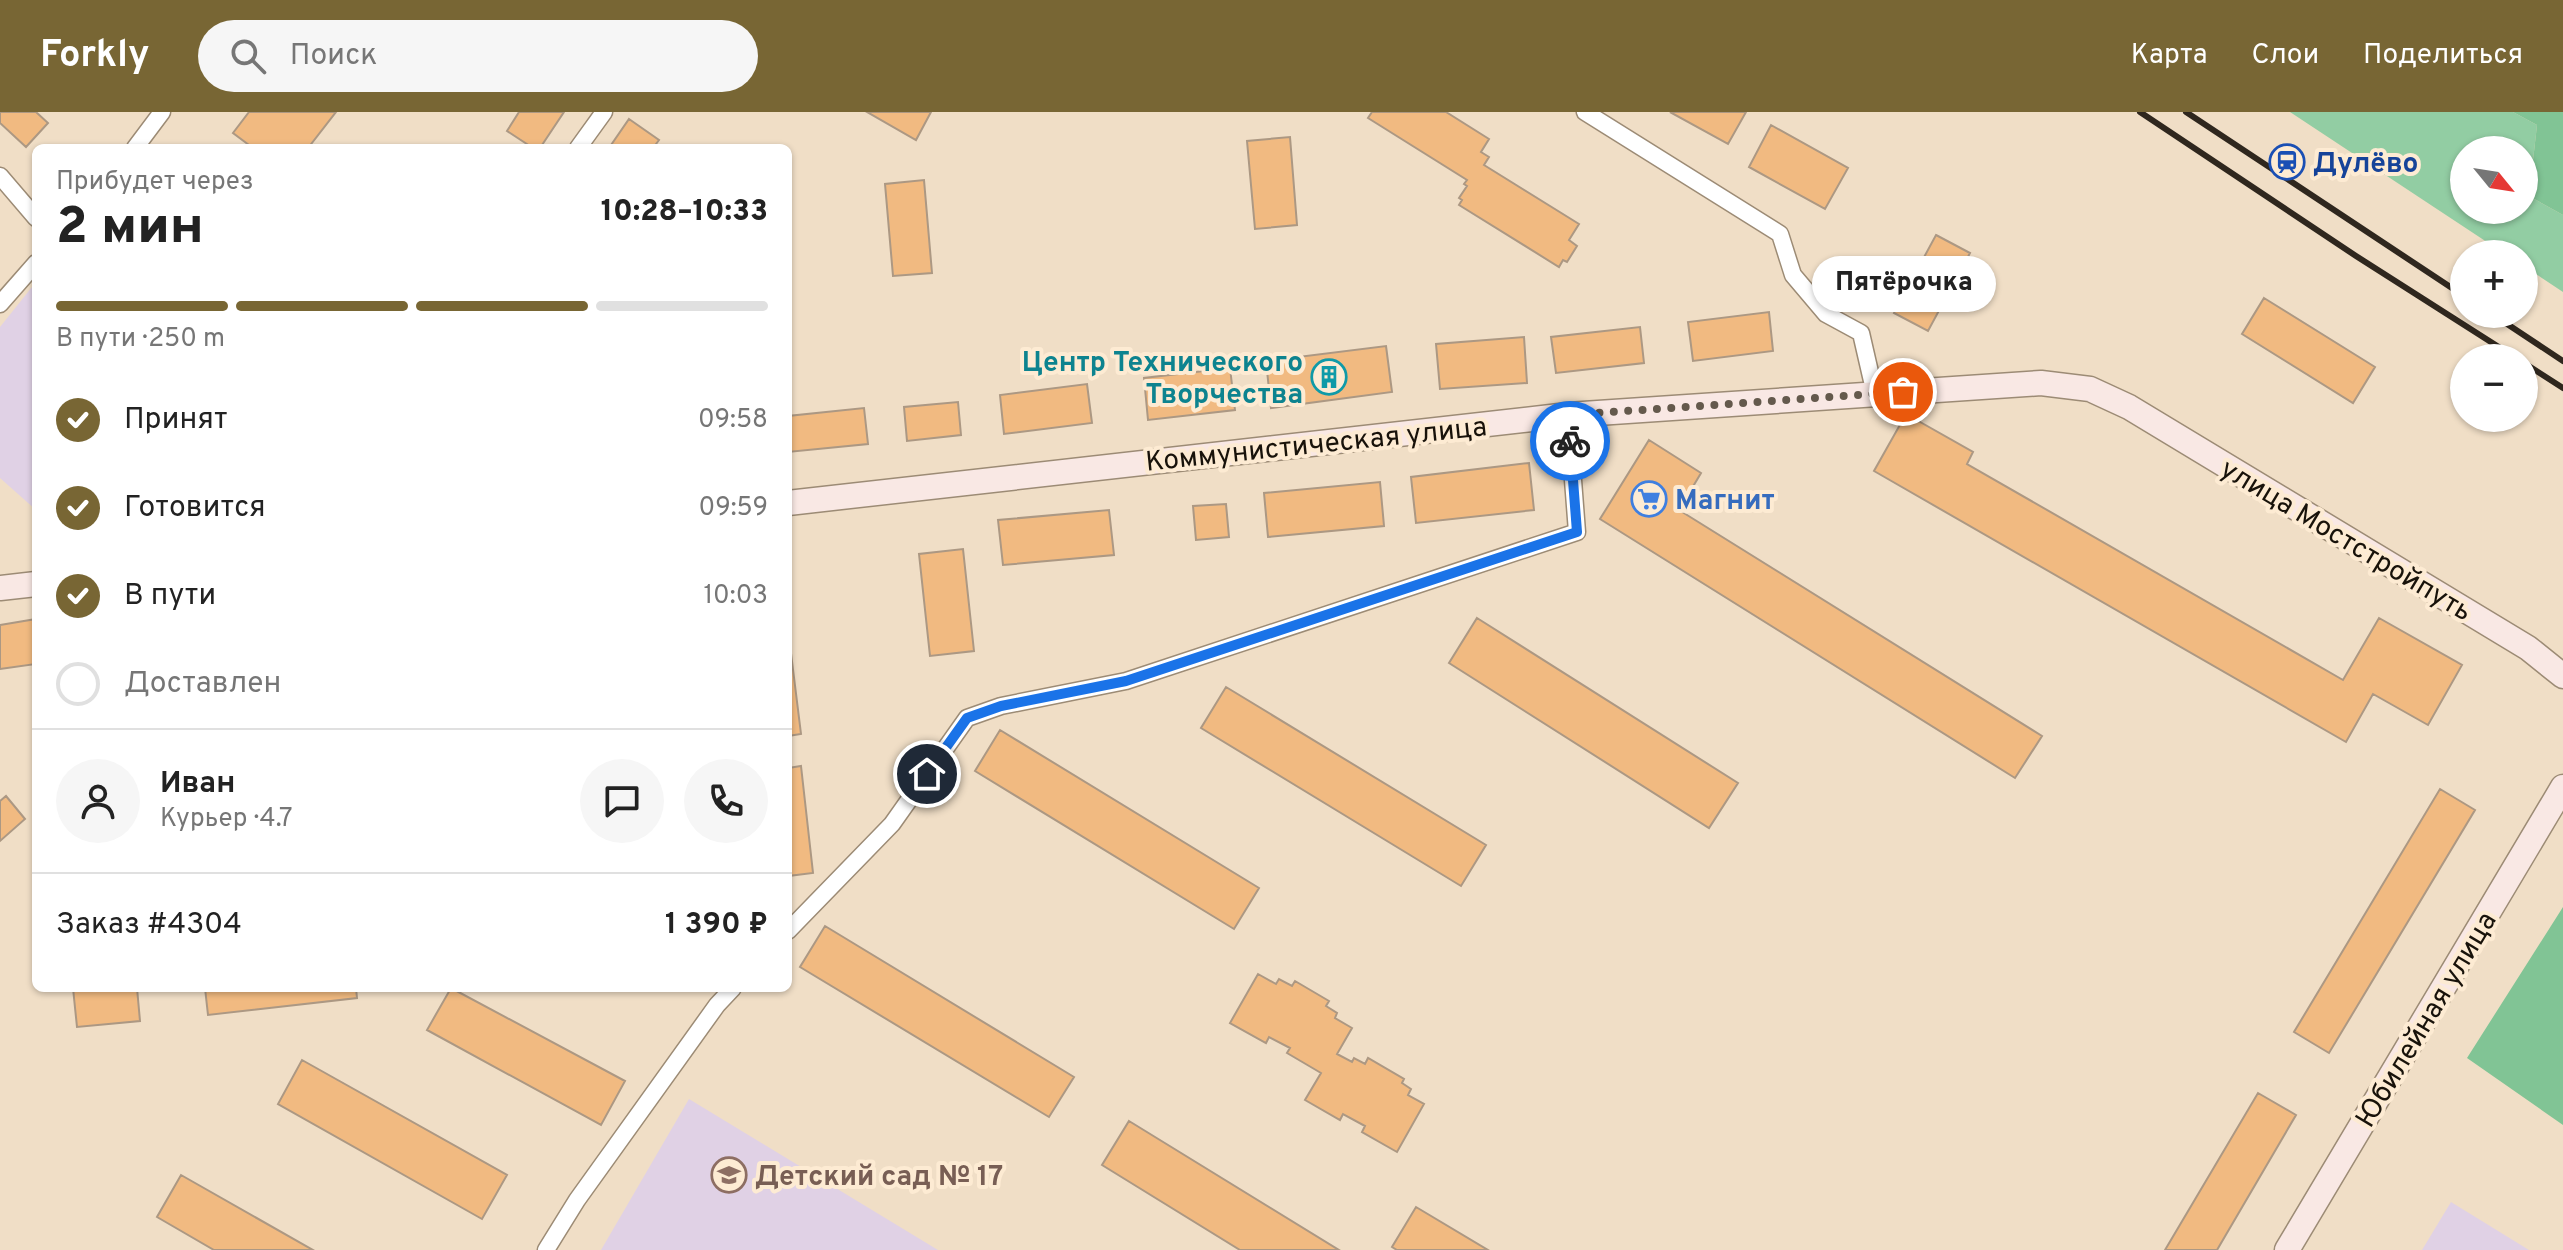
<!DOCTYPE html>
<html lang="ru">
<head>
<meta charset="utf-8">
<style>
  body { margin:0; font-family:Overpass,sans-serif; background:#f6f6f6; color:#222; height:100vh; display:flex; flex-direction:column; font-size:30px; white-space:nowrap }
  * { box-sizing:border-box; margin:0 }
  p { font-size:26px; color:#767676 }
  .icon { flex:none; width:44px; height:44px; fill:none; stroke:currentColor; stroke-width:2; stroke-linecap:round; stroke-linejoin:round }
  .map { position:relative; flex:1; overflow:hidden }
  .drawer { position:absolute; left:32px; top:32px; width:760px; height:848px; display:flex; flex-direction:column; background:#fff; border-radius:12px; box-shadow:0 2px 6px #0004 }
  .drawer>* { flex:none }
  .needle { width:52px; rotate:120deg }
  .controls { position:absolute; left:2450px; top:24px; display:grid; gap:16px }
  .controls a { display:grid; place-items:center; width:88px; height:88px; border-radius:50%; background:#fff; box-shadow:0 2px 6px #0004; font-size:40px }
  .pin { position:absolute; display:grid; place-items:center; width:68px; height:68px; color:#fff; margin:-34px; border:4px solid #fff; border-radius:50%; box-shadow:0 2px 8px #0007 }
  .courier { position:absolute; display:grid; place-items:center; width:80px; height:80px; margin:-40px; border:6px solid #1a73e8; border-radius:50%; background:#fff; color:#222; box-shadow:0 2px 10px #0007 }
  .bubble { position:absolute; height:56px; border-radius:28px; background:#fff; box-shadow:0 2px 6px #0004; font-size:26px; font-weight:800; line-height:56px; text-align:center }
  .summary em { font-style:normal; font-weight:800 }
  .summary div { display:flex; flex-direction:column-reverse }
  .summary { display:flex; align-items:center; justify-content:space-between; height:136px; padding:0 24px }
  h1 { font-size:52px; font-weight:800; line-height:60px }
  .bar { display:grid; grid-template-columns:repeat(4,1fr); gap:12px 8px; align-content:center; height:96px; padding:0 24px }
  .bar i { height:10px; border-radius:6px; background:#e0e0e0 }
  .bar .active { background:#786634 }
  .bar p { grid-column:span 4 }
  .line { display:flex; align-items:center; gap:20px; padding:0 24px; border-top:2px solid #e0e0e0 }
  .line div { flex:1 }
  .round { display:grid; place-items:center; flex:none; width:84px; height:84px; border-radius:42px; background:#f6f6f6 }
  ol { padding:0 24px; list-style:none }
  li { display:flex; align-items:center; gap:24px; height:88px }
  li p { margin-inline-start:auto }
  li .icon { padding:8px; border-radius:50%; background:#786634; color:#fff; stroke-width:4 }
  li:last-child { color:#767676 }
  li i { width:44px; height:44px; border:4px solid #e0e0e0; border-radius:50% }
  header { display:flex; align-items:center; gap:48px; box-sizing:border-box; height:112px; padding:0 40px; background:#786634; color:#fff }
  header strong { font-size:38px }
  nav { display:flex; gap:44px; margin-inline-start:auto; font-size:28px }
  .search { width:560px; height:72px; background:#f6f6f6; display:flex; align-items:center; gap:20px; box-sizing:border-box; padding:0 28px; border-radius:44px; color:#767676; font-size:30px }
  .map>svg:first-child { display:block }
  .education { fill:#e0d1e5 }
  .green { fill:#92cda3; fill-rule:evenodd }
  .forest { fill:#81c495 }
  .building { fill:#f1ba81; stroke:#ac9883; stroke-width:2 }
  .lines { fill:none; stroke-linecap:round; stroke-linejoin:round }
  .street-casing { stroke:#9c8b75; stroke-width:19 }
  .secondary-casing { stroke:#9c8b75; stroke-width:27 }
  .street { stroke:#fff; stroke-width:16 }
  .secondary { stroke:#f9e8e4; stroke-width:24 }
  .rail { stroke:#2f271e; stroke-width:6 }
  .done { stroke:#64594c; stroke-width:8; stroke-dasharray:0 14.4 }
  .route { stroke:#1a73e8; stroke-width:10 }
  .labels { text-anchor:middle; stroke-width:8; stroke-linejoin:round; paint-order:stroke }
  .transit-label { font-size:28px; font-weight:bold; fill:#164399; stroke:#fdebd3; text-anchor:start }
  .culture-label { font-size:28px; font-weight:bold; fill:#0d838f; stroke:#fdebd3; text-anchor:end }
  .street-label { font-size:28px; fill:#18120a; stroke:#fdebd3 }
  .shop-label { font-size:28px; font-weight:bold; fill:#366cbe; stroke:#fdebd3; text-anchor:start }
  .education-label { font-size:28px; font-weight:bold; fill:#785e54; stroke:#fdebd3; text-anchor:start }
</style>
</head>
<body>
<header>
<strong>Forkly</strong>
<div class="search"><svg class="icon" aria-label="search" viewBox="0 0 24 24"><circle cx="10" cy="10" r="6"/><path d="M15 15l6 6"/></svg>Поиск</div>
<nav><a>Карта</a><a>Слои</a><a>Поделиться</a></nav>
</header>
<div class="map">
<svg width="2563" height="1138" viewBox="0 0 2563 1138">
  <rect width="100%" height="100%" fill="#f0dec6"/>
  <!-- education -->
  <path class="education" d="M36,170V398L0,366V215Z
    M689,987L938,1138H601Z
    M2451,1090L2529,1138H2422Z"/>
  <!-- green -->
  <path class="green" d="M2290,0H2513L2537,13L2529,84L2563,103V180L2524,154V142H2505ZM2464,38H2524V98H2464Z"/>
  <!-- forest -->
  <path class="forest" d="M2513,0H2563V103L2529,84L2537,13Z
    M2563,795V1013L2467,946Z"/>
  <!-- building -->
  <path class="building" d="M0,0H36L48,11L26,35L0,11Z
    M249,0H336L308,36H253L233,21Z
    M519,0H564L540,36H533L507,19Z
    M867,0H931L916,28Z
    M1372,0H1446L1489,27L1481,40L1489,45L1484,53L1579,112L1569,128L1577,134L1567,150L1563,148L1559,155L1459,93L1462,88L1459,86L1467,74L1464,72L1467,68L1368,6Z
    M1670,0H1746L1728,32Z
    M629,7L659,28L653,36H609Z
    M1771,13L1848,56L1825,97L1749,55Z
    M1290,25L1297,113L1255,117L1247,29Z
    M924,68L932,161L893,164L885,72Z
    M1936,123L1970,141L1928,219L1894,201Z
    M2264,186L2375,255L2353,291L2242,222Z
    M1769,200L1773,239L1693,249L1688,210Z
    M1640,215L1644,251L1556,261L1551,225Z
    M1524,225L1527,271L1440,277L1436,232Z
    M1386,234L1392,280L1271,296L1266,249Z
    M1230,256L1235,298L1148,308L1144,266Z
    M1087,272L1092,311L1004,322L1000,283Z
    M958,290L961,323L907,329L904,295Z
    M864,296L868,332L788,340V304Z
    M1906,302L1973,340L1967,352L2343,568L2379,506L2462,553L2428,613L2373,582L2346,630L1874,359Z
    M1649,328L1701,361L1679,398L2042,624L2015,666L1600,407Z
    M1529,351L1534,398L1416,411L1411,365Z
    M1380,370L1384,414L1268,425L1264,381Z
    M1226,392L1229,425L1196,428L1193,394Z
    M1109,398L1114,443L1003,453L998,408Z
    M963,437L974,539L930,544L919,442Z
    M1477,506L1738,671L1709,716L1449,551Z
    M36,507V552L0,557V513Z
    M788,517L801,622L788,624Z
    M1226,575L1486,733L1461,774L1201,616Z
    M1000,618L1259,776L1234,817L975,659Z
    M801,654L813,761L788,764V656Z
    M2440,677L2475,698L2329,941L2294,920Z
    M6,684L25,707L0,729V689Z
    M825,814L1074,965L1049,1005L800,855Z
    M1258,862L1276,872L1279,867L1292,874L1295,869L1329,889L1326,894L1337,901L1335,906L1352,916L1337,942L1352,950L1354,946L1365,952L1368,946L1404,967L1402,971L1411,977L1408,983L1424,992L1397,1040L1362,1020L1365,1014L1343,1002L1340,1008L1305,988L1321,961L1287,941L1290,936L1269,925L1266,931L1230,911Z
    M73,876H137L140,909L77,915Z
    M205,876H356L357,886L208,903Z
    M451,876L625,969L601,1013L427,918Z
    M302,948L507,1063L482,1107L278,992Z
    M2258,981L2296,1003L2217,1138H2165Z
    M1129,1009L1339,1138H1240L1102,1053Z
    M181,1063L313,1138H214L157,1105Z
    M1416,1095L1488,1138H1397L1392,1135Z"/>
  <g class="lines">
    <defs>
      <path id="street" d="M1585,0L1780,122L1793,163L1826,202L1861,221L1875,282
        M135,36L162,0
        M578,36L604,0
        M0,64L36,106
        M0,192L36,151
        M788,819L892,712L967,606L1001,594L1126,569L1577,420L1568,303
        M546,1138L577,1088L717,893L733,876"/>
      <path id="secondary" d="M788,391L1568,303L2041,271L2090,277L2129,295L2528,536L2563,564
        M0,476L36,472
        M2287,1138L2563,675"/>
    </defs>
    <!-- street casing -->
    <use href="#street" class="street-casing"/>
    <!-- secondary casing -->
    <use href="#secondary" class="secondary-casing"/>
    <!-- street -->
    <use href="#street" class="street"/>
    <!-- secondary -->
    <use href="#secondary" class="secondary"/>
    <!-- rail -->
    <path class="rail" d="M2140,0L2356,144L2516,246
      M2186,0L2464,184
      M2492,202L2563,249
      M2524,251L2563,276"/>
  </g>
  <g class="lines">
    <!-- done -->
    <path class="done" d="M1570,329L1568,303L1903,280"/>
    <!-- route -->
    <path class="route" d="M927,662L967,606L1001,594L1126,569L1577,420L1570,329"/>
  </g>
  <!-- icons -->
  <defs>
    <symbol id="station-ring" viewBox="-11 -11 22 22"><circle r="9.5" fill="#fdebd3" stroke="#1a4fb4" stroke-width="1.5"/><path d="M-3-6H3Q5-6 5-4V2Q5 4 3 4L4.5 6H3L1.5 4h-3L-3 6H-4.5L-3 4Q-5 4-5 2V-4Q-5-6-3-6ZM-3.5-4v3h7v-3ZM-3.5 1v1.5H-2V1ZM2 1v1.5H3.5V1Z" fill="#1a4fb4"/></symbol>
    <symbol id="building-ring" viewBox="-11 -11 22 22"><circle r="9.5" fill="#fdebd3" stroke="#0f9aa8" stroke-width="1.5"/><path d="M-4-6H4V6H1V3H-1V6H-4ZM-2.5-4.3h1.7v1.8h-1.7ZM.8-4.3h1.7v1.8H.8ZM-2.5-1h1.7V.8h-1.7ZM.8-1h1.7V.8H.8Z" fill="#0f9aa8"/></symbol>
    <symbol id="supermarket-ring" viewBox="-11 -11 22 22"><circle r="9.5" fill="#fdebd3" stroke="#3f7fe0" stroke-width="1.5"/><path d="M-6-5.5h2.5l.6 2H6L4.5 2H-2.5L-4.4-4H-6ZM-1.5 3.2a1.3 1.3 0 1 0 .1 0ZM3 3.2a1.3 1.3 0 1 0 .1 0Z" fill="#3f7fe0"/></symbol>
    <symbol id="school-ring" viewBox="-11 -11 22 22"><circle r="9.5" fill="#fdebd3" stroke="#8d6e63" stroke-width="1.5"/><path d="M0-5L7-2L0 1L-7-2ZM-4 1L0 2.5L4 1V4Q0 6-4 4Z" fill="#8d6e63"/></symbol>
  </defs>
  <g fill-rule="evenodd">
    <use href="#station-ring" x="2267" y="30" width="40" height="40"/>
    <use href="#building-ring" x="1309" y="245" width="40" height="40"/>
    <use href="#supermarket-ring" x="1629" y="367" width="40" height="40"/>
    <use href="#school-ring" x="709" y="1043" width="40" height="40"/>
  </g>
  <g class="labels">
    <!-- transit labels -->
    <g class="transit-label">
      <text x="2313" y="60">Дулёво</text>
    </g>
    <!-- culture labels -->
    <g class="culture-label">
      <text x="1303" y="259">Центр Технического<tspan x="1303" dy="32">Творчества</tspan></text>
    </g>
    <!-- street labels -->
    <g class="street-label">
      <text transform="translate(1316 331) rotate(-6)" y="10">Коммунистическая улица</text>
      <text transform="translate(2347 427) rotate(31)" y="10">улица Мостстройпуть</text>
      <text transform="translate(2425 907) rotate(-59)" y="10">Юбилейная улица</text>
    </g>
    <!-- shop labels -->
    <g class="shop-label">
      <text x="1675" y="397">Магнит</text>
    </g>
    <!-- education labels -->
    <g class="education-label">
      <text x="755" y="1073">Детский сад № 17</text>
    </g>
  </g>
</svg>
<div class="controls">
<a><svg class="needle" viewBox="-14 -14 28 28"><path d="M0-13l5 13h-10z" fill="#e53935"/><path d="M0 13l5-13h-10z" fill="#767676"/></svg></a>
<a>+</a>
<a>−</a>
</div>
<div class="pin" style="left:1903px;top:280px;background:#ea580c"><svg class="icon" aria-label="bag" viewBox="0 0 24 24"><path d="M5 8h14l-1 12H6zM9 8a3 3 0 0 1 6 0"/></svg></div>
<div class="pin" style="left:927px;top:662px;background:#1f2937"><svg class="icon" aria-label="home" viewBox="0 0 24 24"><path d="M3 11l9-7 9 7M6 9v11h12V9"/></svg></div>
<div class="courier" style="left:1570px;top:329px"><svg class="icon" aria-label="bike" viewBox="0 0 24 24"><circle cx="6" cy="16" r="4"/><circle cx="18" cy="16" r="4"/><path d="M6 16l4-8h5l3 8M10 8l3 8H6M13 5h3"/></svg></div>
<div class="bubble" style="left:1812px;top:144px;width:184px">Пятёрочка</div>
<section class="drawer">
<div class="summary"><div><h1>2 мин</h1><p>Прибудет через</p></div><em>10:28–10:33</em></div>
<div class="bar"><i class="active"></i><i class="active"></i><i class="active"></i><i></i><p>В пути · 250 m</p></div>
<ol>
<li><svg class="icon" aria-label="check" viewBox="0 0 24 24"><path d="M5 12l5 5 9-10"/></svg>Принят<p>09:58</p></li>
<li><svg class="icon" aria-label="check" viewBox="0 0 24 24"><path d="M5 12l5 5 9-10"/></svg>Готовится<p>09:59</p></li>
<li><svg class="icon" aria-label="check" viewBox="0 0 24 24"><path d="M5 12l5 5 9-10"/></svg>В пути<p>10:03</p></li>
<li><i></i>Доставлен</li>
</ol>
<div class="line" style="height:144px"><a class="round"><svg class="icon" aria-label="person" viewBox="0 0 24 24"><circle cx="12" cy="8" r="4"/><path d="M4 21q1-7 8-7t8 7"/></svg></a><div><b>Иван</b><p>Курьер · 4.7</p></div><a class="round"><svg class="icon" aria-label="chat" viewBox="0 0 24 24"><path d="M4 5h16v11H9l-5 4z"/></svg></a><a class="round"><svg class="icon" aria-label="phone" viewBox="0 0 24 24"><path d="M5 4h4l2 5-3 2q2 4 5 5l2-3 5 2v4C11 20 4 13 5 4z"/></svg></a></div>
<div class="line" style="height:104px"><div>Заказ #4304</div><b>1 390 ₽</b></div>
</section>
</div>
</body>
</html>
